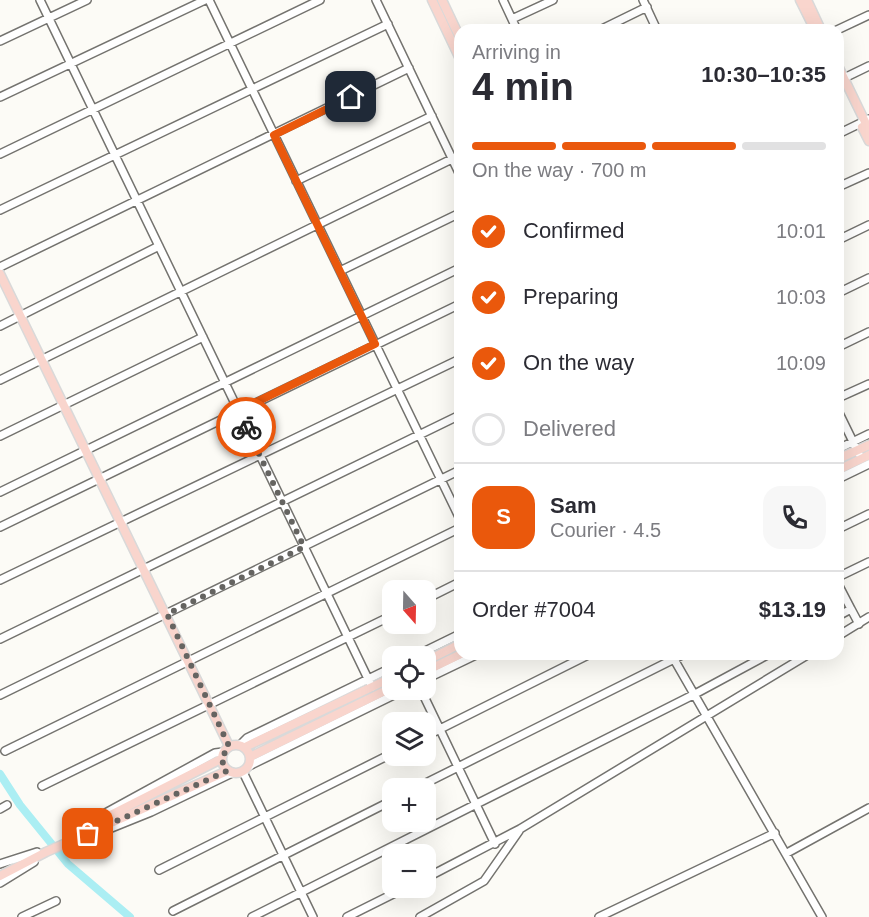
<!DOCTYPE html>
<html lang="en">
<head>
<meta charset="utf-8">
<style>
  body { margin:0; font-family:Arial,sans-serif; background:#f7f7f7; color:#2b2b33; height:100vh; display:flex; flex-direction:column; font-size:22px; white-space:nowrap }
  * { box-sizing:border-box; margin:0 }
  p { font-size:20px; color:#7c7c81 }
  .icon { flex:none; width:33px; height:33px; fill:none; stroke:currentColor; stroke-width:2; stroke-linecap:round; stroke-linejoin:round }
  .map { position:relative; flex:1; overflow:hidden }
  .details { position:absolute; left:454px; top:24px; width:390px; height:636px; display:flex; flex-direction:column; background:#fff; border-radius:18px; box-shadow:0 6px 24px #0002 }
  .details>* { flex:none }
  .needle { width:39px; rotate:160deg }
  .buttons { position:absolute; left:382px; top:580px; display:grid; gap:12px }
  .buttons a { display:grid; place-items:center; width:54px; height:54px; border-radius:12px; background:#fff; box-shadow:0 6px 24px #0002; font-size:30px }
  .pin { position:absolute; display:grid; place-items:center; width:51px; height:51px; color:#fff; margin:-26px; border-radius:12px; box-shadow:0 3px 9px #0006 }
  .courier { position:absolute; display:grid; place-items:center; width:60px; height:60px; margin:-30px; border:4px solid #ea580c; border-radius:50%; background:#fff; color:#222; box-shadow:0 2px 8px #0007 }
  .head em { font-style:normal; font-weight:800 }
  .head div { display:flex; flex-direction:column-reverse }
  .head { display:flex; align-items:center; justify-content:space-between; height:102px; padding:0 18px }
  h1 { font-size:39px; font-weight:800; line-height:45px }
  .bar { display:grid; grid-template-columns:repeat(4,1fr); gap:9px 6px; align-content:center; height:72px; padding:0 18px }
  .bar i { height:8px; border-radius:4px; background:#e1e1e2 }
  .bar .current { background:#ea580c }
  .bar p { grid-column:span 4 }
  .line { display:flex; align-items:center; gap:15px; padding:0 18px; border-top:2px solid #e1e1e2 }
  .line div { flex:1 }
  .round { display:grid; place-items:center; flex:none; width:63px; height:63px; border-radius:18px; background:#f7f7f7 }
  ol { padding:0 18px; list-style:none }
  li { display:flex; align-items:center; gap:18px; height:66px }
  li p { margin-inline-start:auto }
  li .icon { padding:6px; border-radius:50%; background:#ea580c; color:#fff; stroke-width:4 }
  li:last-child { color:#7c7c81 }
  li i { width:33px; height:33px; border:3px solid #e1e1e2; border-radius:50% }
  .map>svg:first-child { display:block }
  .lines { fill:none; stroke-linecap:round; stroke-linejoin:round }
  .river { stroke:#abeef3; stroke-width:8 }
  .minor-casing { stroke:#74736f; stroke-width:10 }
  .major-casing { stroke:#d9d9d9; stroke-width:11 }
  .minor { stroke:#fff; stroke-width:7 }
  .major { stroke:#f9d5cd; stroke-width:8 }
  .done { stroke:#656461; stroke-width:6; stroke-dasharray:0 10.8 }
  .route { stroke:#ea580c; stroke-width:8 }
</style>
</head>
<body>
<div class="map">
<svg width="869" height="917" viewBox="0 0 869 917">
  <rect width="100%" height="100%" fill="#fcfbf6"/>
  <g class="lines">
    <!-- river -->
    <path class="river" d="M0,774L20,805L68,864L130,917"/>
    <defs>
      <path id="minor" d="M40,0L372,687
        M209,0L460,519
        M376,0L460,175
        M503,0L517,30
        M643,0L657,30
        M512,19L553,0
        M600,30L647,7
        M837,30L869,15
        M0,41L87,0
        M838,81L869,66
        M0,97L205,0
        M838,134L869,119
        M0,154L320,0
        M296,181L432,116
        M838,187L869,173
        M0,210L388,24
        M838,240L869,225
        M0,267L409,68
        M340,271L460,213
        M838,293L869,278
        M0,326L159,246
        M838,347L869,332
        M0,380L460,155
        M838,398L869,384
        M838,411L859,454
        M0,436L203,337
        M838,449L869,434
        M838,479L869,464
        M0,492L460,268
        M0,527L460,304
        M838,529L869,514
        M838,577L869,562
        M0,580L460,359
        M838,584L851,609L838,616
        M426,599L460,582
        M851,609L859,624
        M838,636L869,617
        M0,639L460,415
        M671,654L822,917
        M413,657L460,634
        M426,679L478,654
        M421,690L495,844
        M0,695L460,470
        M426,736L590,654
        M240,745L247,738L393,667
        M5,751L460,528
        M249,766L404,690
        M243,772L313,917
        M42,786L393,615
        M414,789L684,654
        M0,809L7,805
        M67,837L69,833L215,753L223,752
        M84,839L151,812L232,773
        M787,853L869,808
        M0,864L37,852
        M159,870L393,753
        M426,878L520,829L809,654
        M0,883L34,862
        M173,911L393,800
        M22,917L56,901
        M252,917L695,694L769,654
        M347,917L405,888
        M420,917L484,881L519,831
        M599,917L775,833"/>
      <path id="major" d="M432,0L460,59
        M442,0L460,38
        M800,0L815,30
        M807,0L821,30
        M838,66L869,130
        M862,127L869,141
        M0,274L229,746
        M838,459L869,445
        M838,470L869,455
        M426,661L460,644
        M426,671L461,654
        M222 759a14 14 0 1 1 28 0a14 14 0 1 1-28 0Z
        M245,747L393,677
        M250,757L393,687
        M71,835L221,759
        M0,876L46,852L227,771"/>
    </defs>
    <!-- minor casing -->
    <use href="#minor" class="minor-casing"/>
    <!-- major casing -->
    <use href="#major" class="major-casing"/>
    <!-- minor -->
    <use href="#minor" class="minor"/>
    <!-- major -->
    <use href="#major" class="major"/>
  </g>
  <g class="lines">
    <!-- done -->
    <path class="done" d="M88,834L227,771L221,759L229,746L167,614L304,547L246,427"/>
    <!-- route -->
    <path class="route" d="M246,427L238,411L375,344L274,135L351,97"/>
  </g>
</svg>
<div class="buttons">
<a><svg class="needle" viewBox="-14 -14 28 28"><path d="M0-13l5 13h-10z" fill="#e53935"/><path d="M0 13l5-13h-10z" fill="#7c7c81"/></svg></a>
<a><svg class="icon" aria-label="locate" viewBox="0 0 24 24"><circle cx="12" cy="12" r="6"/><path d="M12 2v4M12 18v4M2 12h4M18 12h4"/></svg></a>
<a><svg class="icon" aria-label="layers" viewBox="0 0 24 24"><path d="M12 4l9 5-9 5-9-5zM3 14l9 5 9-5"/></svg></a>
<a>+</a>
<a>−</a>
</div>
<div class="pin" style="left:88px;top:834px;background:#ea580c"><svg class="icon" aria-label="bag" viewBox="0 0 24 24"><path d="M5 8h14l-1 12H6zM9 8a3 3 0 0 1 6 0"/></svg></div>
<div class="pin" style="left:351px;top:97px;background:#1f2937"><svg class="icon" aria-label="home" viewBox="0 0 24 24"><path d="M3 11l9-7 9 7M6 9v11h12V9"/></svg></div>
<div class="courier" style="left:246px;top:427px"><svg class="icon" aria-label="bike" viewBox="0 0 24 24"><circle cx="6" cy="16" r="4"/><circle cx="18" cy="16" r="4"/><path d="M6 16l4-8h5l3 8M10 8l3 8H6M13 5h3"/></svg></div>
<section class="details">
<div class="head"><div><h1>4 min</h1><p>Arriving in</p></div><em>10:30–10:35</em></div>
<div class="bar"><i class="current"></i><i class="current"></i><i class="current"></i><i></i><p>On the way · 700 m</p></div>
<ol>
<li><svg class="icon" aria-label="check" viewBox="0 0 24 24"><path d="M5 12l5 5 9-10"/></svg>Confirmed<p>10:01</p></li>
<li><svg class="icon" aria-label="check" viewBox="0 0 24 24"><path d="M5 12l5 5 9-10"/></svg>Preparing<p>10:03</p></li>
<li><svg class="icon" aria-label="check" viewBox="0 0 24 24"><path d="M5 12l5 5 9-10"/></svg>On the way<p>10:09</p></li>
<li><i></i>Delivered</li>
</ol>
<div class="line" style="height:108px"><b class="round" style="background:#ea580c;color:#fff">S</b><div><b>Sam</b><p>Courier · 4.5</p></div><a class="round"><svg class="icon" aria-label="phone" viewBox="0 0 24 24"><path d="M5 4h4l2 5-3 2q2 4 5 5l2-3 5 2v4C11 20 4 13 5 4z"/></svg></a></div>
<div class="line" style="height:78px"><div>Order #7004</div><b>$13.19</b></div>
</section>
</div>
</body>
</html>
